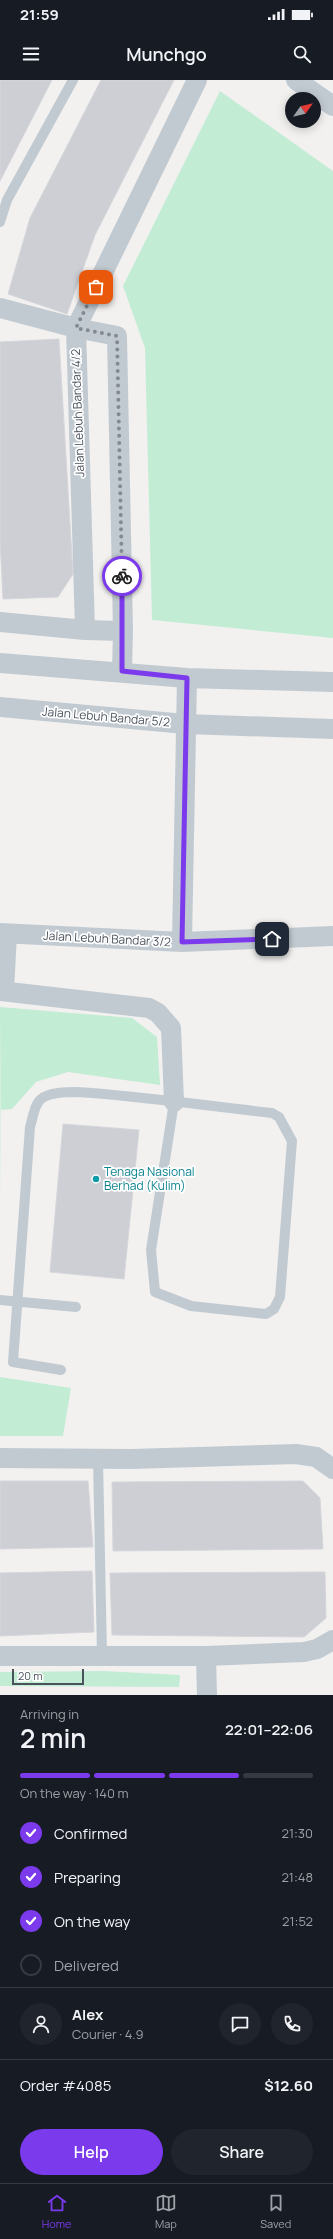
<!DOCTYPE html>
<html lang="en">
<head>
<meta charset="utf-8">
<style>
  body { margin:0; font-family:Manrope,sans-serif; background:#20242c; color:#f1f3f6; height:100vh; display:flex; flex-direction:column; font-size:15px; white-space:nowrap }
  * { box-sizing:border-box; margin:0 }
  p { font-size:13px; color:#9ea1a6 }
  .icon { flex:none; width:22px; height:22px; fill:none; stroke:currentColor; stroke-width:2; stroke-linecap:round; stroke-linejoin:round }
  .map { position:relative; height:1615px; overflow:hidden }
  .panel { display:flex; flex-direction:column; background:#171b24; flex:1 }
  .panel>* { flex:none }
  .needle { width:26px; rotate:56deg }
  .fabs { position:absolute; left:285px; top:12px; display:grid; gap:8px }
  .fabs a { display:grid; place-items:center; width:36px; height:36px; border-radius:50%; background:#171b24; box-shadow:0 2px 10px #0003; font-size:20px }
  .scale { position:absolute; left:12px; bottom:10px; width:72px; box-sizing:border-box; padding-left:4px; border:2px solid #4a525c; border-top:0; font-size:11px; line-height:14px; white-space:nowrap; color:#4a525c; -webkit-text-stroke:3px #fff; paint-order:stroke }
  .pin { position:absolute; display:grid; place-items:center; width:34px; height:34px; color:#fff; margin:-17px; border-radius:8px; box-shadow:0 2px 6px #0006 }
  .courier { position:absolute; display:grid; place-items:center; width:40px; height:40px; margin:-20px; border:3px solid #7c3aed; border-radius:50%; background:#fff; color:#222; box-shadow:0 1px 5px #0007 }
  .head em { font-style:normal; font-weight:600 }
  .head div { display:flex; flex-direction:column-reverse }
  .head { display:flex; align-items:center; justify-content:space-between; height:68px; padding:0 20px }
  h1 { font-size:26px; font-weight:600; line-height:30px }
  .bar { display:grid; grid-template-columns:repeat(4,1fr); gap:6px 4px; align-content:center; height:48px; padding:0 20px }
  .bar i { height:5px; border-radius:3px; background:#363941 }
  .bar .active { background:#7c3aed }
  .bar p { grid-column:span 4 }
  .line { display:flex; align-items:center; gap:10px; padding:0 20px; border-top:1px solid #363941 }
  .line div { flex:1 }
  .round { display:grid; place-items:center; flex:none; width:42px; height:42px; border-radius:21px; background:#20242c }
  ol { padding:0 20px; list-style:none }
  li { display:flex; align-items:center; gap:12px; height:44px }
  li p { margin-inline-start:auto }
  li .icon { padding:4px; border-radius:50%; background:#7c3aed; color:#fff; stroke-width:4 }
  li:last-child { color:#9ea1a6 }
  li i { width:22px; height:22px; border:2px solid #363941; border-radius:50% }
  .action { display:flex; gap:8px; margin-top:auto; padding:8px 20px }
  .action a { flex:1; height:46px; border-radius:24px; background:#7c3aed; color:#fff; font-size:16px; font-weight:600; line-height:46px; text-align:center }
  .action a+a { background:#20242c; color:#f1f3f6 }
  .status { display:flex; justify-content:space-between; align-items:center; height:28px; padding:0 20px; background:#171b24; direction:ltr }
  .status svg { height:11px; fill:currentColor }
  header { display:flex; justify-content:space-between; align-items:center; height:52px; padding:0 20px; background:#171b24; font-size:18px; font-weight:600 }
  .tabs { display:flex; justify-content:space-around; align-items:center; height:56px; border-top:1px solid #363941; background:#171b24; font-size:11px; color:#9ea1a6 }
  .tabs a { display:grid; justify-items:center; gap:2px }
  .tabs .active { color:#7c3aed }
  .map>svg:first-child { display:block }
  .green { fill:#c3ecd5 }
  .building { fill:#cecfd4; stroke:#d5d6db }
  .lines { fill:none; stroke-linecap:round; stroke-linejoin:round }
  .lane { stroke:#c2cad1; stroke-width:10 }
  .street { stroke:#c2cad1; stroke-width:20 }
  .done { stroke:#858a90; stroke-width:4; stroke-dasharray:0 7.2 }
  .route { stroke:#7c3aed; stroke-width:5 }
  .culture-dot { fill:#0f9aa8; stroke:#fff; stroke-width:1.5 }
  .labels { text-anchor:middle; stroke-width:3.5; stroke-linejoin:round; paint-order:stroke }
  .street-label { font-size:12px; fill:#4a525c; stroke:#fff }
  .culture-label { font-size:12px; fill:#0d838f; stroke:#fff; text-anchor:start }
</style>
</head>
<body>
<div class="status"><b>21:59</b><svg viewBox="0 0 49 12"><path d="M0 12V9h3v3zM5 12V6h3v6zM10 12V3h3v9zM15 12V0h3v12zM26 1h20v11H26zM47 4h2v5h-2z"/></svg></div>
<header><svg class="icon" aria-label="menu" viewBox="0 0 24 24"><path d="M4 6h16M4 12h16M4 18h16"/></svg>Munchgo<svg class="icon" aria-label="search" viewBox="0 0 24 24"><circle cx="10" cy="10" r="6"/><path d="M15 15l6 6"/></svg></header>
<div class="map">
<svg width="333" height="1615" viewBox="0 0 333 1615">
  <rect width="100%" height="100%" fill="#f2f1f0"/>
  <!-- green -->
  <path class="green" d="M220,11L333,91V558L152,540L145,268L123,206Z
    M0,927L132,938L157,957L160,1005L68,992L36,1002L12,1029L0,1030L1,1130Z
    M0,1297L71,1308L63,1356H0Z
    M103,1591L180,1595L179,1607L0,1606V1592Z"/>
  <!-- building -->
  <path class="building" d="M0,0H52L0,101Z
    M101,0H174L95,155L67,234L8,214L30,138Z
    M59,259L73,494L58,517L3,519L0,460V262Z
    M63,1044L139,1050L124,1199L50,1192Z
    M0,1401H88L93,1467L0,1469Z
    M303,1401L320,1418L323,1469L113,1471L112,1402Z
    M92,1491L94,1552L0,1556V1493Z
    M325,1492L326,1538L304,1557L112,1555L110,1493Z"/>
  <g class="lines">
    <!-- lane -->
    <path class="lane" d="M0,142L7,120L73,0
      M0,1220L76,1227
      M61,1290L13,1282L30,1047C33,1038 34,1025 41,1019C49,1012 67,1012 77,1012C142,1016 207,1026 272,1033L279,1037L292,1061L280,1217L274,1229L266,1234L191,1226L155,1212L151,1170L174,1022
      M98,1379L102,1575"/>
    <!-- street -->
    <path class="street" d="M296,0L333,26
      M0,228L76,248L117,256L123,551L122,591
      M0,542L85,550L123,551
      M85,550L76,248L197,0
      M0,583L187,598L333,602
      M0,627L185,644L333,649
      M0,853L182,862L333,856
      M182,862L187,598
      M0,911L149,928L158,933L171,948L174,1022
      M4,911L7,854
      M0,1378L131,1379L296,1374L316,1377L333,1389
      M0,1576H206L304,1572L317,1569L333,1560
      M206,1576L207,1615"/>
  </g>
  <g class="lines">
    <!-- done -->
    <path class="done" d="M96,207L76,248L117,256L122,496"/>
    <!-- route -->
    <path class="route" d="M122,496V591L187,598L182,862L272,859"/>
  </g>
  <!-- markers -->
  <circle class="culture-dot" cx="96" cy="1099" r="4"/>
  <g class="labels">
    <!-- street labels -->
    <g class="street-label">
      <text transform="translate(78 333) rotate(-92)" y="4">Jalan Lebuh Bandar 4/2</text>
      <text transform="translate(106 637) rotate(5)" y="4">Jalan Lebuh Bandar 5/2</text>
      <text transform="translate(107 859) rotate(3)" y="4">Jalan Lebuh Bandar 3/2</text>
    </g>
    <!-- culture labels -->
    <g class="culture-label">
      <text x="104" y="1096">Tenaga Nasional<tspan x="104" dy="14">Berhad (Kulim)</tspan></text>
    </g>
  </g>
</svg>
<div class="fabs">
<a><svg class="needle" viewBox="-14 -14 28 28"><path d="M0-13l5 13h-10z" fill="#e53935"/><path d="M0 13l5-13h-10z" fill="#9ea1a6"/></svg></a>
</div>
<div class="scale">20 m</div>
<div class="pin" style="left:96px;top:207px;background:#ea580c"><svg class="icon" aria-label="bag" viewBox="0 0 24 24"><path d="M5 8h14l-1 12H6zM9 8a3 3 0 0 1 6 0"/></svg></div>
<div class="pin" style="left:272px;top:859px;background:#1f2937"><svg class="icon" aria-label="home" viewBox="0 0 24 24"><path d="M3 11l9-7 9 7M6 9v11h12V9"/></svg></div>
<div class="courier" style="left:122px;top:496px"><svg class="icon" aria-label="bike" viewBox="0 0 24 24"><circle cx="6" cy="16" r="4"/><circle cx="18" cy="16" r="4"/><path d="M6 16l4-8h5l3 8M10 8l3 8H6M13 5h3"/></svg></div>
</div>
<section class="panel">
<div class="head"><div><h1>2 min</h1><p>Arriving in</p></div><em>22:01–22:06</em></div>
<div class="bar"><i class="active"></i><i class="active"></i><i class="active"></i><i></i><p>On the way · 140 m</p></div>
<ol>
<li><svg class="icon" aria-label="check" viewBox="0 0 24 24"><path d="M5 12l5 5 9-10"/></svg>Confirmed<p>21:30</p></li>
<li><svg class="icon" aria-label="check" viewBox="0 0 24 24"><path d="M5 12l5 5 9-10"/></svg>Preparing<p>21:48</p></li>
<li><svg class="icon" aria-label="check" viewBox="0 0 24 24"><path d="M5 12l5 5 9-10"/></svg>On the way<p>21:52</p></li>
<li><i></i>Delivered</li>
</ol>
<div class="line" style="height:72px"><a class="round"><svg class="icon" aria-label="person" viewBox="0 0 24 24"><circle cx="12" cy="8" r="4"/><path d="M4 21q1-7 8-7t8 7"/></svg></a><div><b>Alex</b><p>Courier · 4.9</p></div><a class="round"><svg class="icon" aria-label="chat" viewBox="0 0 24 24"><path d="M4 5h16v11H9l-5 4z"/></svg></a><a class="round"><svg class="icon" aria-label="phone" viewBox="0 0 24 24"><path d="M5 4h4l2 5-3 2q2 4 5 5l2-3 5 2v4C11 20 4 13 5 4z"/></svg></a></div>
<div class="line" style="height:52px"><div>Order #4085</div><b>$12.60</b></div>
<div class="action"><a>Help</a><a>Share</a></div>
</section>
<nav class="tabs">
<a class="active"><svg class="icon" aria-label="home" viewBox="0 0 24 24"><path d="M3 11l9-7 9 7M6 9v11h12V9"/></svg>Home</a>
<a><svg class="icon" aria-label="map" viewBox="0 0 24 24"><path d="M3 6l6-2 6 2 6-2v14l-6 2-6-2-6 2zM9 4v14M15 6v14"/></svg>Map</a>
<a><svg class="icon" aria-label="saved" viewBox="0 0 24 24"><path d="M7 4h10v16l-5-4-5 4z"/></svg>Saved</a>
</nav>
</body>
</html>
